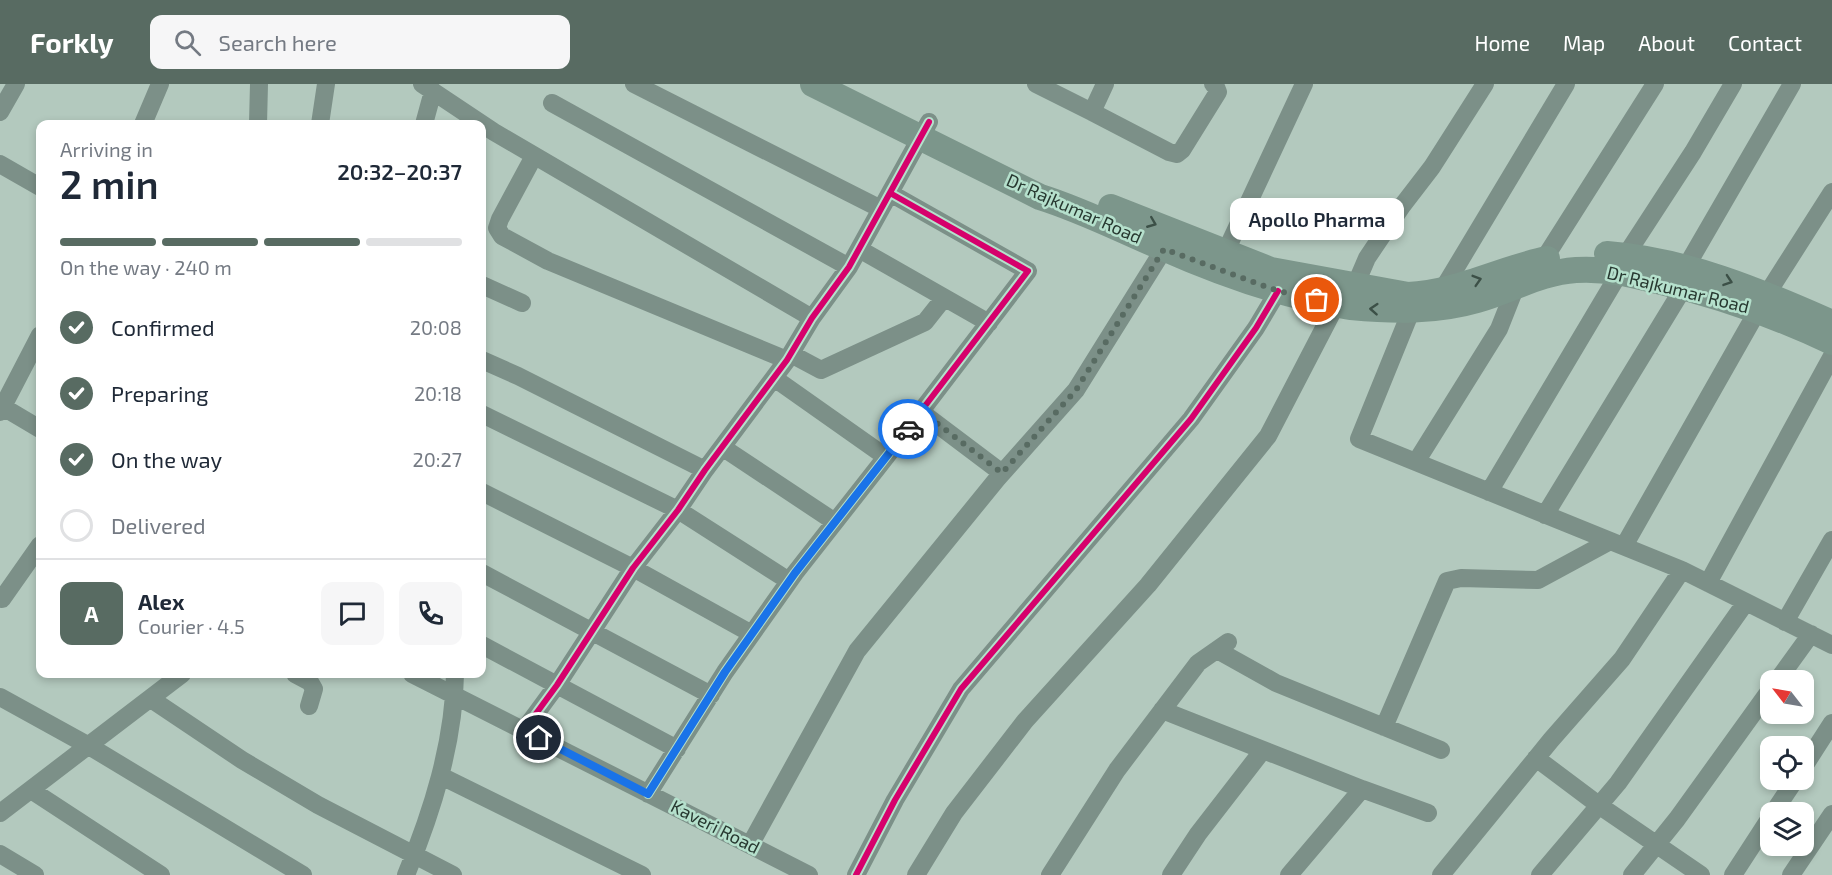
<!DOCTYPE html>
<html lang="en">
<head>
<meta charset="utf-8">
<style>
  body { margin:0; font-family:"Exo 2",sans-serif; background:#f6f6f7; color:#1f2937; height:100vh; display:flex; flex-direction:column; font-size:22px; white-space:nowrap }
  * { box-sizing:border-box; margin:0 }
  p { font-size:20px; color:#747a83 }
  .icon { flex:none; width:33px; height:33px; fill:none; stroke:currentColor; stroke-width:2; stroke-linecap:round; stroke-linejoin:round }
  .map { position:relative; flex:1; overflow:hidden }
  .panel { position:absolute; left:36px; top:36px; width:450px; height:558px; display:flex; flex-direction:column; background:#fff; border-radius:12px; box-shadow:0 3px 9px #0003 }
  .panel>* { flex:none }
  .needle { width:39px; rotate:301deg }
  .buttons { position:absolute; left:1760px; top:586px; display:grid; gap:12px }
  .buttons a { display:grid; place-items:center; width:54px; height:54px; border-radius:12px; background:#fff; box-shadow:0 3px 9px #0003; font-size:30px }
  .pin { position:absolute; display:grid; place-items:center; width:51px; height:51px; color:#fff; margin:-26px; border:3px solid #fff; border-radius:50%; box-shadow:0 2px 6px #0007 }
  .courier { position:absolute; display:grid; place-items:center; width:60px; height:60px; margin:-30px; border:4px solid #1a73e8; border-radius:50%; background:#fff; color:#222; box-shadow:0 2px 8px #0007 }
  .bubble { position:absolute; height:42px; border-radius:12px; background:#fff; box-shadow:0 3px 9px #0003; font-size:20px; font-weight:600; line-height:42px; text-align:center }
  .headline em { font-style:normal; font-weight:600 }
  .headline div { display:flex; flex-direction:column-reverse }
  .headline { display:flex; align-items:center; justify-content:space-between; height:102px; padding:0 24px }
  h1 { font-size:39px; font-weight:600; line-height:45px }
  .bar { display:grid; grid-template-columns:repeat(4,1fr); gap:9px 6px; align-content:center; height:72px; padding:0 24px }
  .bar i { height:8px; border-radius:4px; background:#e0e1e3 }
  .bar .current { background:#586b62 }
  .bar p { grid-column:span 4 }
  .line { display:flex; align-items:center; gap:15px; padding:0 24px; border-top:2px solid #e0e1e3 }
  .line div { flex:1 }
  .round { display:grid; place-items:center; flex:none; width:63px; height:63px; border-radius:12px; background:#f6f6f7 }
  ol { padding:0 24px; list-style:none }
  li { display:flex; align-items:center; gap:18px; height:66px }
  li p { margin-inline-start:auto }
  li .icon { padding:6px; border-radius:50%; background:#586b62; color:#fff; stroke-width:4 }
  li:last-child { color:#747a83 }
  li i { width:33px; height:33px; border:3px solid #e0e1e3; border-radius:50% }
  header { display:flex; align-items:center; gap:36px; box-sizing:border-box; height:84px; padding:0 30px; background:#586b62; color:#fff }
  header strong { font-size:28px }
  nav { display:flex; gap:33px; margin-inline-start:auto; font-size:21px }
  .search { width:420px; height:54px; background:#f6f6f7; display:flex; align-items:center; gap:15px; box-sizing:border-box; padding:0 21px; border-radius:12px; color:#747a83; font-size:22px }
  .map>svg:first-child { display:block }
  .lines { fill:none; stroke-linecap:round; stroke-linejoin:round }
  .street { stroke:#7c9088; stroke-width:18 }
  .secondary { stroke:#7c968b; stroke-width:26 }
  .cycleway-casing { stroke:#b5e0cc; stroke-width:10 }
  .cycleway { stroke:#d6006c; stroke-width:6 }
  .oneway { stroke:#3c5047 }
  .done { stroke:#586b62; stroke-width:6; stroke-dasharray:0 10.8 }
  .route { stroke:#1a73e8; stroke-width:8 }
  .labels { text-anchor:middle; stroke-width:5; stroke-linejoin:round; paint-order:stroke }
  .street-label { font-size:18px; fill:#273830; stroke:#b5e0cc }
</style>
</head>
<body>
<header>
<strong>Forkly</strong>
<div class="search"><svg class="icon" aria-label="search" viewBox="0 0 24 24"><circle cx="10" cy="10" r="6"/><path d="M15 15l6 6"/></svg>Search here</div>
<nav><a>Home</a><a>Map</a><a>About</a><a>Contact</a></nav>
</header>
<div class="map">
<svg width="1832" height="791" viewBox="0 0 1832 791">
  <rect width="100%" height="100%" fill="#b3c9be"/>
  <g class="lines">
    <!-- street -->
    <path class="street" d="M422,0L494,48L812,234
      M634,0L881,125
      M1036,0L1092,28L1105,0
      M552,19L849,183
      M0,28L16,0
      M1092,28L1169,68L1177,70L1182,66L1218,8L1216,3L1213,0
      M143,40L160,0
      M258,40L259,0
      M320,40L326,0
      M424,40L433,7
      M534,72L500,135L497,144L502,152L548,177L787,276
      M0,80L40,103
      M859,165L989,239
      M1225,169L1304,0
      M1626,171L1693,68L1733,0
      M1544,175L1655,0
      M1686,183L1792,0
      M482,201L522,219
      M1355,202L1367,174L1402,122L1432,83L1485,0
      M1443,205L1566,0
      M1767,210L1832,108
      M1411,227L1359,355L1682,486L1832,561
      M791,270L821,286L925,238L944,214
      M482,276L518,292L705,386
      M774,294L886,373
      M3,323L40,345
      M0,328L40,251
      M921,328L1002,389
      M482,330L678,426L789,497
      M722,363L835,438
      M1416,378L1499,245L1516,202
      M482,408L633,484L752,550
      M1489,408L1620,188
      M1545,431L1684,203
      M1624,462L1758,226
      M482,489L711,611
      M1708,499L1832,272
      M2,515L40,461
      M1785,538L1832,456
      M482,561L677,665
      M1217,566L1276,599L1441,666
      M295,590L310,598L314,605L309,622
      M412,590L809,791
      M1777,597L1811,550
      M0,613L89,662L303,791
      M151,615L242,676L318,721L453,791
      M1162,626L1362,705L1428,729
      M1384,643L1447,497L1461,494L1538,496L1610,457
      M524,646L557,601L633,484L678,426L705,386L787,276L812,234L849,183L929,38
      M1536,674L1600,722L1701,791
      M1803,684L1832,639
      M441,692L642,791
      M31,706L161,791
      M648,710L725,588L795,489L886,373L1028,187L890,109
      M0,729L182,590
      M1773,729L1795,696
      M750,761L857,567L997,395L1076,306L1164,165
      M0,770L35,791
      M406,791C432,728 454,659 455,590
      M856,791L895,716L961,605L1191,335L1256,244L1278,207
      M916,791L954,729L1025,637L1148,501L1268,352L1336,221
      M1050,791L1117,686L1198,579L1228,558
      M1171,791L1198,750L1263,666
      M1289,791L1362,705
      M1441,791L1551,656L1622,575L1682,486
      M1540,791L1618,699L1746,518
      M1632,791L1677,735L1770,606
      M1733,791L1770,734
      M1791,791L1832,730"/>
    <!-- secondary -->
    <path class="secondary" d="M813,0L1040,113C1082,126 1121,146 1161,163C1206,183 1254,201 1302,213C1318,217 1334,221 1351,223C1393,227 1436,228 1477,216C1510,207 1541,188 1576,186C1606,184 1633,191 1661,198C1721,212 1777,232 1832,258
      M1111,123L1271,186L1408,211C1456,209 1500,185 1547,175
      M1607,170C1686,176 1760,207 1832,239"/>
    <defs>
      <path id="cycleway" d="M524,646L557,601L633,484L678,426L705,386L787,276L812,234L849,183L929,38
        M648,710L725,588L795,489L886,373L1028,187L890,109
        M856,791L895,716L961,605L1191,335L1256,244L1278,207"/>
    </defs>
    <!-- cycleway casing -->
    <use href="#cycleway" class="cycleway-casing"/>
    <!-- cycleway -->
    <use href="#cycleway" class="cycleway"/>
  </g>
  <!-- one-way arrows -->
  <defs><path id="oneway-chevron" d="M-2-3.5L2.5 0L-2 3.5" fill="none" stroke-width="1.6" stroke-linecap="round" stroke-linejoin="round" transform="scale(1.5)"/></defs>
  <g class="oneway">
    <use href="#oneway-chevron" transform="translate(1152 139) rotate(22)"/>
    <use href="#oneway-chevron" transform="translate(1477 196) rotate(-17)"/>
    <use href="#oneway-chevron" transform="translate(1728 197) rotate(19)"/>
    <use href="#oneway-chevron" transform="translate(1374 225) rotate(-176)"/>
  </g>
  <g class="lines">
    <!-- done -->
    <path class="done" d="M908,345L921,327L1002,389L1076,306L1164,165L1278,207L1317,216"/>
    <!-- route -->
    <path class="route" d="M539,654L648,710L725,588L795,489L908,345"/>
  </g>
  <g class="labels">
    <!-- street labels -->
    <g class="street-label">
      <text transform="translate(1074 125) rotate(24)" y="6">Dr Rajkumar Road</text>
      <text transform="translate(1678 206) rotate(14)" y="6">Dr Rajkumar Road</text>
      <text transform="translate(715 743) rotate(27)" y="6">Kaveri Road</text>
    </g>
  </g>
</svg>
<div class="buttons">
<a><svg class="needle" viewBox="-14 -14 28 28"><path d="M0-13l5 13h-10z" fill="#e53935"/><path d="M0 13l5-13h-10z" fill="#747a83"/></svg></a>
<a><svg class="icon" aria-label="locate" viewBox="0 0 24 24"><circle cx="12" cy="12" r="6"/><path d="M12 2v4M12 18v4M2 12h4M18 12h4"/></svg></a>
<a><svg class="icon" aria-label="layers" viewBox="0 0 24 24"><path d="M12 4l9 5-9 5-9-5zM3 14l9 5 9-5"/></svg></a>
</div>
<div class="pin" style="left:1317px;top:216px;background:#ea580c"><svg class="icon" aria-label="bag" viewBox="0 0 24 24"><path d="M5 8h14l-1 12H6zM9 8a3 3 0 0 1 6 0"/></svg></div>
<div class="pin" style="left:539px;top:654px;background:#1f2937"><svg class="icon" aria-label="home" viewBox="0 0 24 24"><path d="M3 11l9-7 9 7M6 9v11h12V9"/></svg></div>
<div class="courier" style="left:908px;top:345px"><svg class="icon" aria-label="car" viewBox="0 0 24 24"><path d="M5 17H2v-5l4-1 3-4h7l3 4 3 1v5h-3M9 17h6M6 11h13"/><circle cx="7" cy="17" r="2"/><circle cx="17" cy="17" r="2"/></svg></div>
<div class="bubble" style="left:1230px;top:114px;width:174px">Apollo Pharma</div>
<section class="panel">
<div class="headline"><div><h1>2 min</h1><p>Arriving in</p></div><em>20:32–20:37</em></div>
<div class="bar"><i class="current"></i><i class="current"></i><i class="current"></i><i></i><p>On the way · 240 m</p></div>
<ol>
<li><svg class="icon" aria-label="check" viewBox="0 0 24 24"><path d="M5 12l5 5 9-10"/></svg>Confirmed<p>20:08</p></li>
<li><svg class="icon" aria-label="check" viewBox="0 0 24 24"><path d="M5 12l5 5 9-10"/></svg>Preparing<p>20:18</p></li>
<li><svg class="icon" aria-label="check" viewBox="0 0 24 24"><path d="M5 12l5 5 9-10"/></svg>On the way<p>20:27</p></li>
<li><i></i>Delivered</li>
</ol>
<div class="line" style="height:108px"><b class="round" style="background:#586b62;color:#fff">A</b><div><b>Alex</b><p>Courier · 4.5</p></div><a class="round"><svg class="icon" aria-label="chat" viewBox="0 0 24 24"><path d="M4 5h16v11H9l-5 4z"/></svg></a><a class="round"><svg class="icon" aria-label="phone" viewBox="0 0 24 24"><path d="M5 4h4l2 5-3 2q2 4 5 5l2-3 5 2v4C11 20 4 13 5 4z"/></svg></a></div>
</section>
</div>
</body>
</html>
